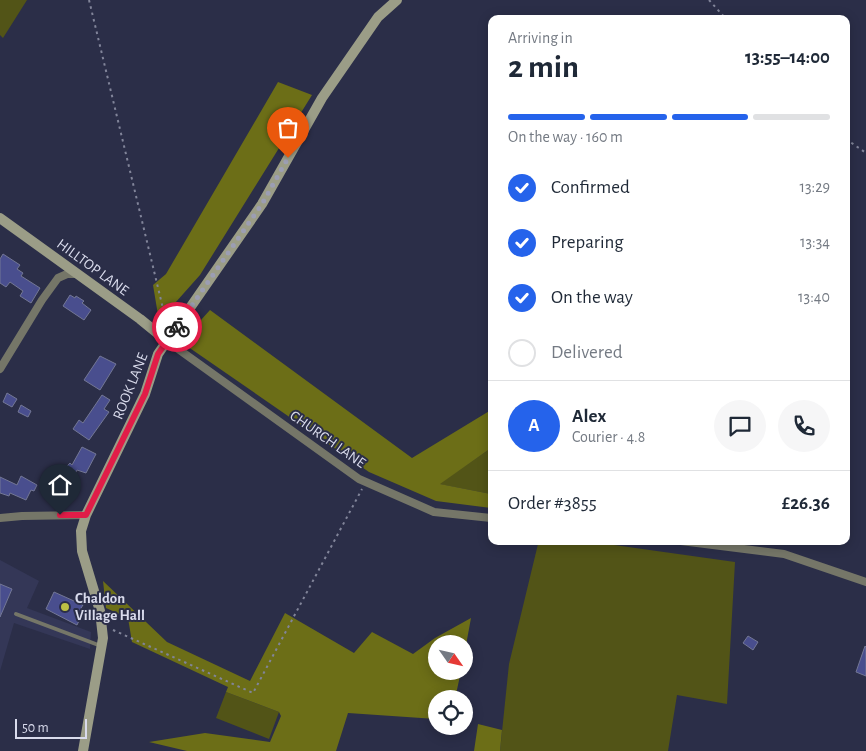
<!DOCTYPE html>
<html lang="en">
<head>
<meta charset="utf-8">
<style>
  body { margin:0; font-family:"Alegreya Sans",sans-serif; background:#f6f6f7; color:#1f2937; height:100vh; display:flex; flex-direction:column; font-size:19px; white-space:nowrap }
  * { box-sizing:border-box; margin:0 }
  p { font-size:16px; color:#747a83 }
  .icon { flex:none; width:28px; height:28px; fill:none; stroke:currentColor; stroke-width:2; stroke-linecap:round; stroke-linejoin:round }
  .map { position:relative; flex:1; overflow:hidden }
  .drawer { position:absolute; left:488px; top:15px; width:362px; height:530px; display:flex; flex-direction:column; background:#fff; border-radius:10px; box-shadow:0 2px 12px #0003 }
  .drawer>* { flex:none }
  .needle { width:32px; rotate:124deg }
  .fabs { position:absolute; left:428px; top:635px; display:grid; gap:10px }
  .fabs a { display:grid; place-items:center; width:45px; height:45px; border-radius:50%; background:#fff; box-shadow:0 2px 12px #0003; font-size:25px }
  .scale { position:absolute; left:15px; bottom:12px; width:72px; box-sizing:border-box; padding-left:5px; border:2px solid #d9dbec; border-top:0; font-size:14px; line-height:18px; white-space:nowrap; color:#d9dbec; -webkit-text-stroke:4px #2b2e48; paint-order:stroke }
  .pin { position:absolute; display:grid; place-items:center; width:42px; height:42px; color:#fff; margin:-51px -21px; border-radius:50% 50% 50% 0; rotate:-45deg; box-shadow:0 0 5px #0007 }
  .pin .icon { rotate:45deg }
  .courier { position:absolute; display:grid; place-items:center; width:50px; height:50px; margin:-25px; border:4px solid #e11d48; border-radius:50%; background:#fff; color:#222; box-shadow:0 1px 6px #0007 }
  .summary em { font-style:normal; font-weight:600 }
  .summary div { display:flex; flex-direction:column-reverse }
  .summary { display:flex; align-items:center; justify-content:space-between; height:85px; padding:0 20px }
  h1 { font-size:32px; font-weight:600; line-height:38px }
  .bar { display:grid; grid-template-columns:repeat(4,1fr); gap:8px 5px; align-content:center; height:60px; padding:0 20px }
  .bar i { height:6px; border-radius:4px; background:#e0e1e3 }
  .bar .active { background:#2563eb }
  .bar p { grid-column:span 4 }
  .line { display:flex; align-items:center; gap:12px; padding:0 20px; border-top:1px solid #e0e1e3 }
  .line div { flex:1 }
  .round { display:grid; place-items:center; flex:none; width:52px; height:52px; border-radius:26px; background:#f6f6f7 }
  ol { padding:0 20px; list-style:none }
  li { display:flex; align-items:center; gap:15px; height:55px }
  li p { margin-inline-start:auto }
  li .icon { padding:5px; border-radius:50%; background:#2563eb; color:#fff; stroke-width:4 }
  li:last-child { color:#747a83 }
  li i { width:28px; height:28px; border:2px solid #e0e1e3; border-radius:50% }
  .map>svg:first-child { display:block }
  .built { fill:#343757 }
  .green { fill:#525417 }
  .forest { fill:#6c6e17 }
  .building { fill:#494e8e; stroke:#737795 }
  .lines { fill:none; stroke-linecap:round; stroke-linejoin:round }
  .path { stroke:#82859a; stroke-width:2; stroke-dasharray:2.5 4; stroke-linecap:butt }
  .lane { stroke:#757668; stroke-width:4 }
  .street { stroke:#757668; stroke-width:8 }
  .secondary { stroke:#9b9d87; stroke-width:10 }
  .done { stroke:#9c9eb3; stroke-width:5; stroke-dasharray:0 9 }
  .route { stroke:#e11d48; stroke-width:6 }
  .poi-dot { fill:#bcbf44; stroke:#2b2e48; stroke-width:2 }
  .labels { text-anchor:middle; stroke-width:4; stroke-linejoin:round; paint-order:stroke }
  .street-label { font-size:15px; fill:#d9dbec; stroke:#2b2e48 }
  .poi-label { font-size:15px; font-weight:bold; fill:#d9dbec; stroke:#2b2e48; text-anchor:start }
</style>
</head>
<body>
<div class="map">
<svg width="866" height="751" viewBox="0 0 866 751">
  <rect width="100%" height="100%" fill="#2b2e48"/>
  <!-- built -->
  <path class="built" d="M0,560L39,581L27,608L91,632L90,649L14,623L0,671Z"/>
  <!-- green -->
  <path class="green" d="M0,0H27L3,38L0,35Z
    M491,448V494L439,484Z
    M538,544H607L735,562L727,704L677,695L668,751H500L509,664Z
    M226,692L279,712L269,739L216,718Z"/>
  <!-- forest -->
  <path class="forest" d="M278,82L312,95L200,275L159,321L153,285L166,274Z
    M210,310L412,458L491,410V448L440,484L491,494V508L436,501L369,472L181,342Z
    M103,581L167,642L250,681L285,613L354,653L372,632L413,654L435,638L471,618L464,656V644H436V671H461L455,699H436V719L348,713L336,751H187L149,742L205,733L270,742L281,716L279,712L226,692L228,687L132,642L128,618L106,608Z
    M478,724L502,730L500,751H474Z"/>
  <!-- building -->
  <path class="building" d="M3,254L20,265L17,269L23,273L21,276L40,288L31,303L20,296L23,291L10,282L6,287L0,283V259Z
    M70,295L75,298L76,296L84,301L82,303L91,310L84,320L63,306Z
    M100,356L116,364L100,390L84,380Z
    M7,393L17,399L12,407L3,402Z
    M102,395L110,400L104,409L109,412L89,440L73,429L79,420L83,423Z
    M21,405L31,411L28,417L18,412Z
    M82,447L96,454L86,473L77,470L59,504L50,498L52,491L67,466L70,463L72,465Z
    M21,476L37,485L34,491L31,490L26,500L10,493L9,496L0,493V477L17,485Z
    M0,584L12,589L0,617Z
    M54,592L83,605L81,608L84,610L77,625L46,609Z
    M748,636L758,642L753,650L743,643Z
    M865,646L866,647V676L856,672Z"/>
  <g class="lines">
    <!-- path -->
    <path class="path" d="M89,0L166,321L165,326
      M709,0L726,19
      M846,139L866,153
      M113,630L253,693L362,489"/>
    <!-- lane -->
    <path class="lane" d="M16,614L101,646"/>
    <!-- street -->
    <path class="street" d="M167,341L359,479L434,512L491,518
      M0,369L42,300L58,278L67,274H76
      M0,518L22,516L86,515
      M681,541L784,554L866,582"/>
    <!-- secondary -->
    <path class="secondary" d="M0,218L140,319L167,341
      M83,751L103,638L100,611L82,551L81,531L86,515L145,394L158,354L262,204L322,98L378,17L397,0"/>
  </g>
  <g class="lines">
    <!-- done -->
    <path class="done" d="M177,327L262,204L288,158"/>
    <!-- route -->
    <path class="route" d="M60,515H86L145,394L158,354L177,327"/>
  </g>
  <!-- markers -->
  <circle class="poi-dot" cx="65" cy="607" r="5"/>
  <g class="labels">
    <!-- street labels -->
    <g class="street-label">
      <text transform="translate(93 267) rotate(36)" y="5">HILLTOP LANE</text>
      <text transform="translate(130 386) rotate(-68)" y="5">ROOK LANE</text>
      <text transform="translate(328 439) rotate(35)" y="5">CHURCH LANE</text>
    </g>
    <!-- poi labels -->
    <g class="poi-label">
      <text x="75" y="603">Chaldon<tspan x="75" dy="17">Village Hall</tspan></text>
    </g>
  </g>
</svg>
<div class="fabs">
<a><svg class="needle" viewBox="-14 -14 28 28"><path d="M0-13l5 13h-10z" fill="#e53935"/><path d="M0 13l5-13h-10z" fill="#747a83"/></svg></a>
<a><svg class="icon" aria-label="locate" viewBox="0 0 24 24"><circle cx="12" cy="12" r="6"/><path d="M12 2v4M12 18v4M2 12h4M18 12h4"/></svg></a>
</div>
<div class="scale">50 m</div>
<div class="pin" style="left:288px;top:158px;background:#ea580c"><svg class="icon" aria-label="bag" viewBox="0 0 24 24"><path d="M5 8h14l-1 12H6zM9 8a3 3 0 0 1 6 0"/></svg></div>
<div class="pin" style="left:60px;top:515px;background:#1f2937"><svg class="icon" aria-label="home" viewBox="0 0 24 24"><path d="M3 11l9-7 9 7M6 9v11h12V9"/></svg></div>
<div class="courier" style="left:177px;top:327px"><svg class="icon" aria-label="bike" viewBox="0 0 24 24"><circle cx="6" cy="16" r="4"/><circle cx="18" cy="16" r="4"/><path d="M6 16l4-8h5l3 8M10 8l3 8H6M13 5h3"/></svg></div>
<section class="drawer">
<div class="summary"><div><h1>2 min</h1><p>Arriving in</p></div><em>13:55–14:00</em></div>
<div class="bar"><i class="active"></i><i class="active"></i><i class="active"></i><i></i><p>On the way · 160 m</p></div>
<ol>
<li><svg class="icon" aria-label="check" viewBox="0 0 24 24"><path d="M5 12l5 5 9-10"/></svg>Confirmed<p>13:29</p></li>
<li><svg class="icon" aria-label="check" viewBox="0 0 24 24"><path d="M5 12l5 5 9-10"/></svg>Preparing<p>13:34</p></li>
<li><svg class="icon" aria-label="check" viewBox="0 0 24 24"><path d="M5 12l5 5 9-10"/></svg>On the way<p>13:40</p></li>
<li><i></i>Delivered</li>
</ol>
<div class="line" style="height:90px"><b class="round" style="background:#2563eb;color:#fff">A</b><div><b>Alex</b><p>Courier · 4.8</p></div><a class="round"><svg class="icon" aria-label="chat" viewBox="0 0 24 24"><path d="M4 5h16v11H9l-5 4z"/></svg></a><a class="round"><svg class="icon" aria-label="phone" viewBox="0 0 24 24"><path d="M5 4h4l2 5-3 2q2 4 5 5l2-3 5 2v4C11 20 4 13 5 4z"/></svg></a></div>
<div class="line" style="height:65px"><div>Order #3855</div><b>£26.36</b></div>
</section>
</div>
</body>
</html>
